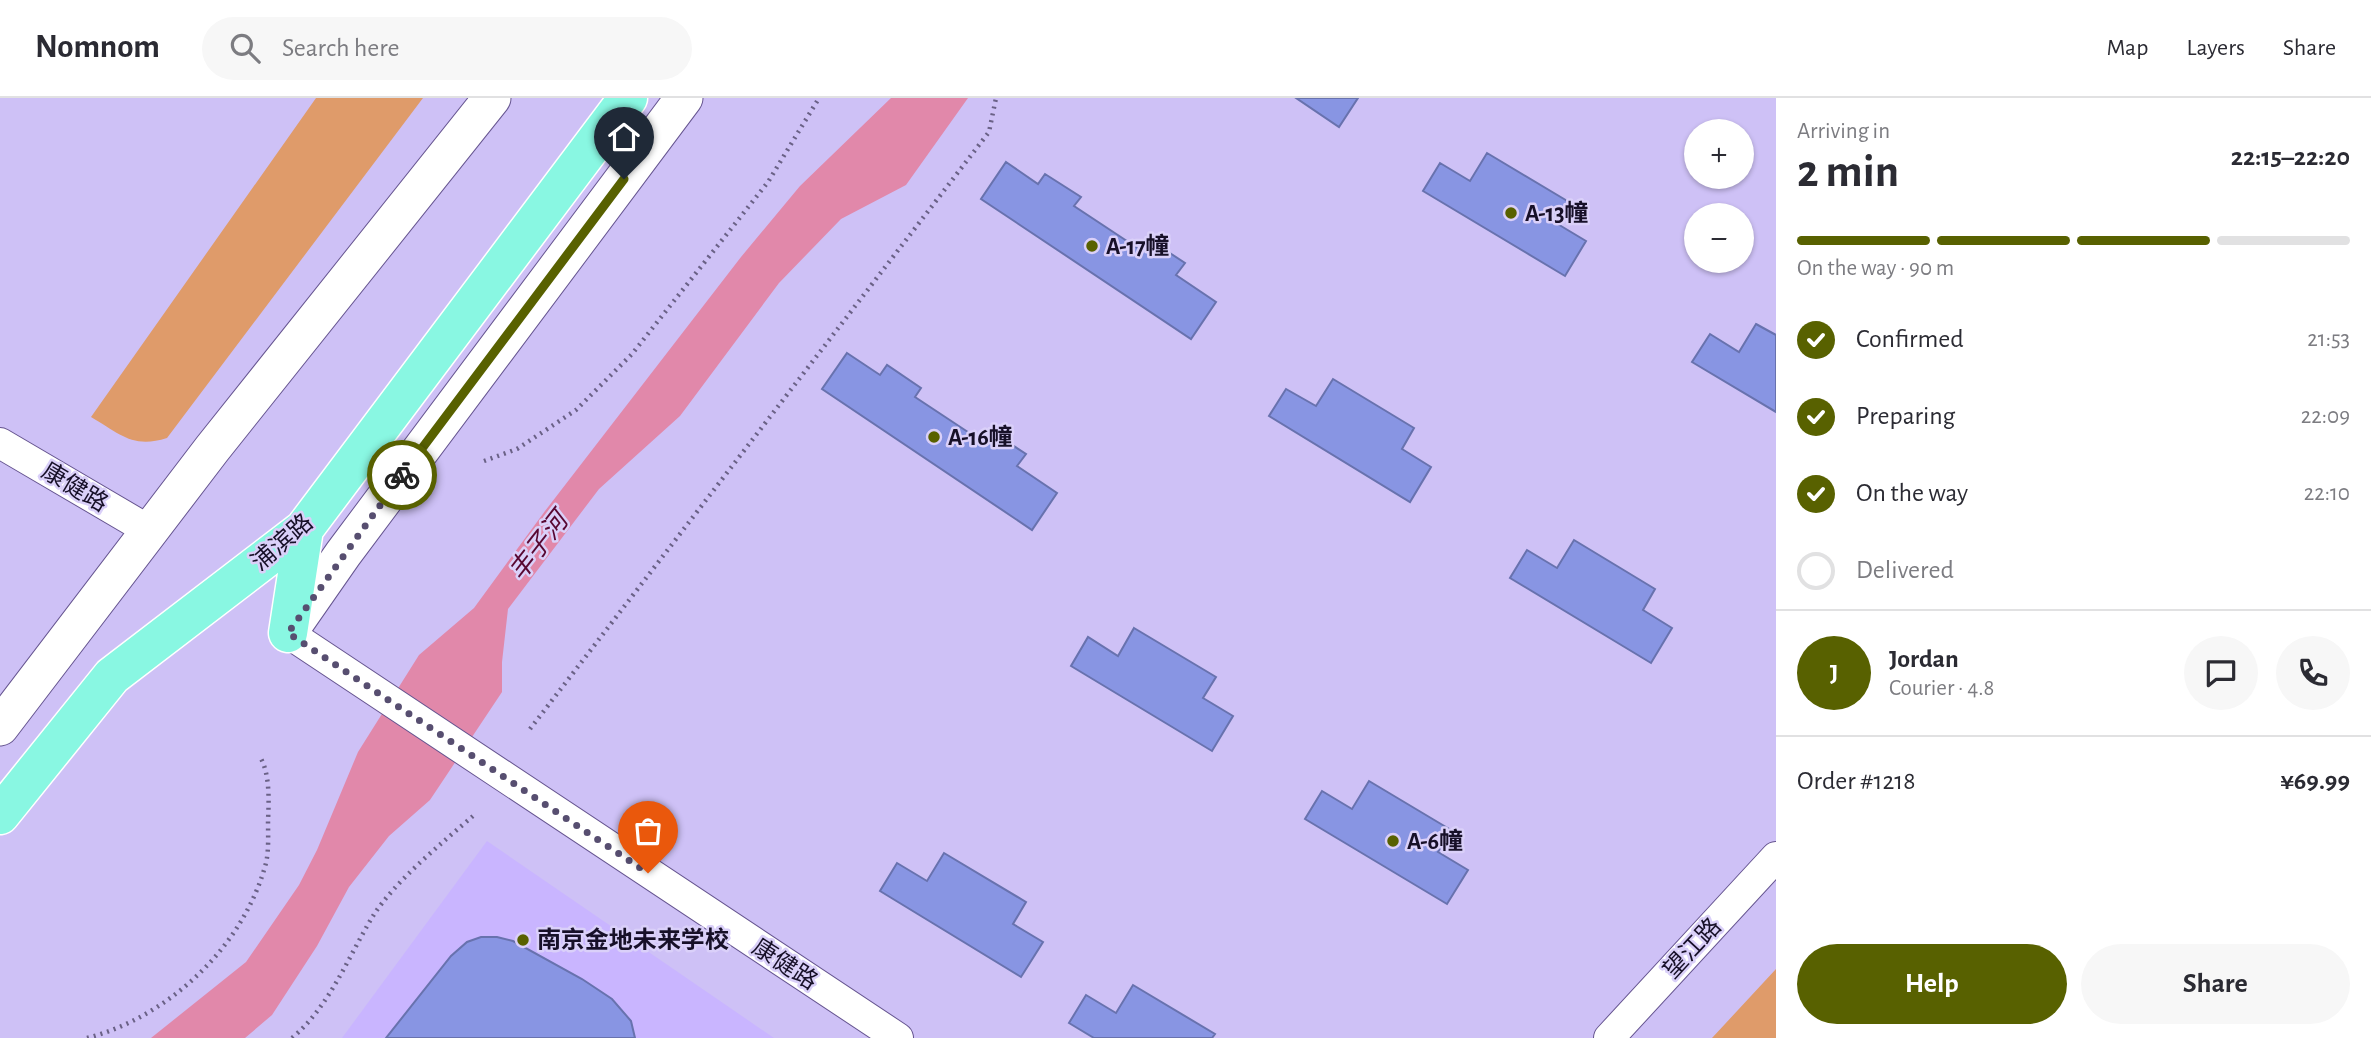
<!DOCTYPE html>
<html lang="en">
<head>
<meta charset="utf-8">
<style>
  body { margin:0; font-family:"Alegreya Sans","Noto Sans SC",sans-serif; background:#f7f7f7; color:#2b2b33; height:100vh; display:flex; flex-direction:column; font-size:26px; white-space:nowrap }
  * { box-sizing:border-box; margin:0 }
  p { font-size:23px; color:#7c7c81 }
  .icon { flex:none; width:38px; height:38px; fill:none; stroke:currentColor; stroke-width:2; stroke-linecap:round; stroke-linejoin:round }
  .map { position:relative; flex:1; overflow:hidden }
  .drawer { display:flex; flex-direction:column; background:#fff; width:595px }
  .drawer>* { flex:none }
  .tools { position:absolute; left:1684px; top:21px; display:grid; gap:14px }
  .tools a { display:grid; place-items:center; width:70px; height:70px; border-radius:50%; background:#fff; box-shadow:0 2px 5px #0004; font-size:35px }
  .pin { position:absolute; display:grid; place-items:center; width:60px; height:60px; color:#fff; margin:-72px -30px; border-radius:50% 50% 50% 0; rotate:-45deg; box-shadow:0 0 7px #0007 }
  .pin .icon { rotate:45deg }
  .courier { position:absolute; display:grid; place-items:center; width:70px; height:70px; margin:-35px; border:5px solid #586100; border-radius:50%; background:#fff; color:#222; box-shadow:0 2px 9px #0007 }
  .summary em { font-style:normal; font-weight:600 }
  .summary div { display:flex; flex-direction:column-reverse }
  .summary { display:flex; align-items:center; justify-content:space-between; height:119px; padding:0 21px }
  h1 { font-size:46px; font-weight:600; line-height:52px }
  .bar { display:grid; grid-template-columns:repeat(4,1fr); gap:10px 7px; align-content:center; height:84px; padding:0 21px }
  .bar i { height:9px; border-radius:5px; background:#e1e1e2 }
  .bar .on { background:#586100 }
  .bar p { grid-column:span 4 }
  .line { display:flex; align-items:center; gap:18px; padding:0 21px; border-top:2px solid #e1e1e2 }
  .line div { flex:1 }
  .round { display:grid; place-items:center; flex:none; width:74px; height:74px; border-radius:37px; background:#f7f7f7 }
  ol { padding:0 21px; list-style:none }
  li { display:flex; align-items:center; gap:21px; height:77px }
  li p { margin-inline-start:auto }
  li .icon { padding:7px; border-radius:50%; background:#586100; color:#fff; stroke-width:4 }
  li:last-child { color:#7c7c81 }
  li i { width:38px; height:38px; border:4px solid #e1e1e2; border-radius:50% }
  .cta { display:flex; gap:14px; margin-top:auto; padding:14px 21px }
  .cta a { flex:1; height:80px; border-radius:42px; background:#586100; color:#fff; font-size:28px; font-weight:600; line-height:80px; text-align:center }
  .cta a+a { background:#f7f7f7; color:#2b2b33 }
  header { display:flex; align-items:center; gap:42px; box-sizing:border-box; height:98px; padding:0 35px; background:#fff; border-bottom:2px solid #e1e1e2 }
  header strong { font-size:33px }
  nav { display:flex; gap:38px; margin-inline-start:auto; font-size:24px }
  .search { width:490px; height:63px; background:#f7f7f7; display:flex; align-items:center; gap:18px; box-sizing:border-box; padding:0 24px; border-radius:38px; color:#7c7c81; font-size:26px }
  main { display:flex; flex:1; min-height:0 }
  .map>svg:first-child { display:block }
  .built { fill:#c9b5ff }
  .green { fill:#df9b6a }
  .water { fill:#e188aa }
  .building { fill:#8895e3; stroke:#6872ae; stroke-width:2 }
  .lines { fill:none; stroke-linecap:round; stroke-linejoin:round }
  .minor-casing { stroke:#665590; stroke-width:32 }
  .tertiary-casing { stroke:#665590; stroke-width:39 }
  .primary-casing { stroke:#fff; stroke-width:41 }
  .path { stroke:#6a6186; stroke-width:4.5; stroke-dasharray:2 5; stroke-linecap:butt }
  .minor { stroke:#fff; stroke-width:30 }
  .tertiary { stroke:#fff; stroke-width:37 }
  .primary { stroke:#89f7e2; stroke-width:38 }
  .done { stroke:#574e70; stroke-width:7; stroke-dasharray:0 12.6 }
  .route { stroke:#586100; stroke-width:9 }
  .poi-dot { fill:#586100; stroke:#dad0f9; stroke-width:2.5 }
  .labels { text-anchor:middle; stroke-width:5; stroke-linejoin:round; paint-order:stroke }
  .poi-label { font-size:24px; font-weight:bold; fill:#171028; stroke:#dad0f9; text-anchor:start }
  .street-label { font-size:24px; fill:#171028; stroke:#dad0f9 }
  .water-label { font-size:26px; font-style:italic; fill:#580731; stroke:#dad0f9 }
</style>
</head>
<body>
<header>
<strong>Nomnom</strong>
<div class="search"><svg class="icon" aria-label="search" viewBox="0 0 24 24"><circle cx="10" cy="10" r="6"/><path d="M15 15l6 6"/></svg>Search here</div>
<nav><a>Map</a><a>Layers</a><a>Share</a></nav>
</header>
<main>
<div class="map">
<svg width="1776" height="940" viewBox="0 0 1776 940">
  <rect width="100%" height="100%" fill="#cec1f6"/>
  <!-- built -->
  <path class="built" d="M487,743L774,940H342Z"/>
  <!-- green -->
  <path class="green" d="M316,0H423L167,340C133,351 120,336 91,319Z
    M1776,871V940H1712Z"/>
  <!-- water -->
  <path class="water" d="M891,0H968L906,87L841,121L779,185L680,318L599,391L508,511L502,564V594L430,702L389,738L349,789L317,848L272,917L245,940H151L246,864L299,787L317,752L358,654L419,557L474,510L545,413L741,159L800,88Z"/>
  <!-- building -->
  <path class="building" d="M1296,0H1358L1339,29Z
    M1487,55L1569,104L1556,125L1586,143L1565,178L1423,93L1440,65L1470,83Z
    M1006,64L1038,86L1045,76L1081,99L1074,108L1142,153L1150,142L1185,165L1176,177L1216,204L1191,241L981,101Z
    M1756,226L1776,237V314L1692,264L1710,236L1739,254Z
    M847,255L880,277L887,267L921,290L915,299L983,344L991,333L1026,356L1017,368L1057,395L1032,432L822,291Z
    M1333,281L1414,330L1402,351L1431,369L1410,404L1269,318L1286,291L1316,308Z
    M1574,442L1655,491L1643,512L1672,530L1651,565L1510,480L1527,452L1557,470Z
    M1134,530L1216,579L1203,600L1233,618L1212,653L1071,568L1088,539L1118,558Z
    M1369,683L1451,732L1438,754L1468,772L1447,806L1305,721L1322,693L1352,711Z
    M944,755L1026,804L1013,826L1043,844L1021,879L880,793L897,765L927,783Z
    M481,839H497L513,843L582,881L612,901L631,923L635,940H386L451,858L467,844Z
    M1133,887L1215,936L1212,940H1094L1069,925L1086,897L1116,915Z"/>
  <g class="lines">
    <defs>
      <path id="minor" d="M0,345L150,433
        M288,535L898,940
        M1609,940L1776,759"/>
      <path id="tertiary" d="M288,535L343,456L684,0
        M0,629L212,351L492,0"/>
      <path id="primary" d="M288,535L304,431
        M0,717L112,578L304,431L628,0"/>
    </defs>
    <!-- minor casing -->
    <use href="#minor" class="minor-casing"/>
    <!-- tertiary casing -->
    <use href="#tertiary" class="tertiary-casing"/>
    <!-- primary casing -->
    <use href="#primary" class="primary-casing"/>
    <!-- path -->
    <path class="path" d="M484,363L517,351L576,312L632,256L768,84L819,0
      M530,631L989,34L996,0
      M87,940C169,919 244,848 266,765C269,752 268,736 268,722C269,704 270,675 260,659
      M292,940C330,908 348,859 373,818C395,783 442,745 473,718"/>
    <!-- minor -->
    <use href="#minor" class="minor"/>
    <!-- tertiary -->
    <use href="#tertiary" class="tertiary"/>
    <!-- primary -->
    <use href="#primary" class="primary"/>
  </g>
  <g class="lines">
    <!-- done -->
    <path class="done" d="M402,377L288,535L648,775"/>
    <!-- route -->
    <path class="route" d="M402,377L624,81"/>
  </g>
  <!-- markers -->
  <g class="poi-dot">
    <circle cx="1511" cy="115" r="7"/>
    <circle cx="1092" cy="148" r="7"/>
    <circle cx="934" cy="339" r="7"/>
    <circle cx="1393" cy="743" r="7"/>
    <circle cx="523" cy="842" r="7"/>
  </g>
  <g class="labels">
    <!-- poi labels -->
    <g class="poi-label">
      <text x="1525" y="123">A-13幢</text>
      <text x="1106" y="156">A-17幢</text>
      <text x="948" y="347">A-16幢</text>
      <text x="1407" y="751">A-6幢</text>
      <text x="537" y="850">南京金地未来学校</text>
    </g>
    <!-- street labels -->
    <g class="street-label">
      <text transform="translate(75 389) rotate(31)" y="8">康健路</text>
      <text transform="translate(282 444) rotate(-41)" y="8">浦滨路</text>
      <text transform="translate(1692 850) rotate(-47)" y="8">望江路</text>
      <text transform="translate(785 866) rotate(33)" y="8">康健路</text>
    </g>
    <!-- water labels -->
    <g class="water-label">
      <text transform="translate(538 448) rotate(-52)" y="9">丰子河</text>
    </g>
  </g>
</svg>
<div class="tools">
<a>+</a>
<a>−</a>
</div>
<div class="pin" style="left:648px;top:775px;background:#ea580c"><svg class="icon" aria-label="bag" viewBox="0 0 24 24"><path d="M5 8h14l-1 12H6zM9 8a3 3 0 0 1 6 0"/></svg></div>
<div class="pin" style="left:624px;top:81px;background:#1f2937"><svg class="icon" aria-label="home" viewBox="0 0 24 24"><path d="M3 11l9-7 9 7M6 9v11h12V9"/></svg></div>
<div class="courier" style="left:402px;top:377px"><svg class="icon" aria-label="bike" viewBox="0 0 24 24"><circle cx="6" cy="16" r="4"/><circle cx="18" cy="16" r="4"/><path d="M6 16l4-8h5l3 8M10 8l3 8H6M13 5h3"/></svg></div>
</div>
<section class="drawer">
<div class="summary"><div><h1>2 min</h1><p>Arriving in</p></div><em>22:15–22:20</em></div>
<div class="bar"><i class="on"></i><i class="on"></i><i class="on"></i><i></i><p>On the way · 90 m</p></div>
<ol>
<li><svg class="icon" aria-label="check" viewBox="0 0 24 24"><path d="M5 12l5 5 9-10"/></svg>Confirmed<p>21:53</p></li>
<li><svg class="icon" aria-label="check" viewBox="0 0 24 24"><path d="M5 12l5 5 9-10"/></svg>Preparing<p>22:09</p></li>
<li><svg class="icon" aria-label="check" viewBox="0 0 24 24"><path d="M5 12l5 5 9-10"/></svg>On the way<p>22:10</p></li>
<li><i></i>Delivered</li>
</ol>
<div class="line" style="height:126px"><b class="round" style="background:#586100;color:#fff">J</b><div><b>Jordan</b><p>Courier · 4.8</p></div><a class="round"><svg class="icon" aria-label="chat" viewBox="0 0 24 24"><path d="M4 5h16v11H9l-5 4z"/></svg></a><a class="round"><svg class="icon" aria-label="phone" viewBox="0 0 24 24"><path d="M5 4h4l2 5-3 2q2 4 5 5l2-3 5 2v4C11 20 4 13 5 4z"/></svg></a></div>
<div class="line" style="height:91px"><div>Order #1218</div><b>¥69.99</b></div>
<div class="cta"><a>Help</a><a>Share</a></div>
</section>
</main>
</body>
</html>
